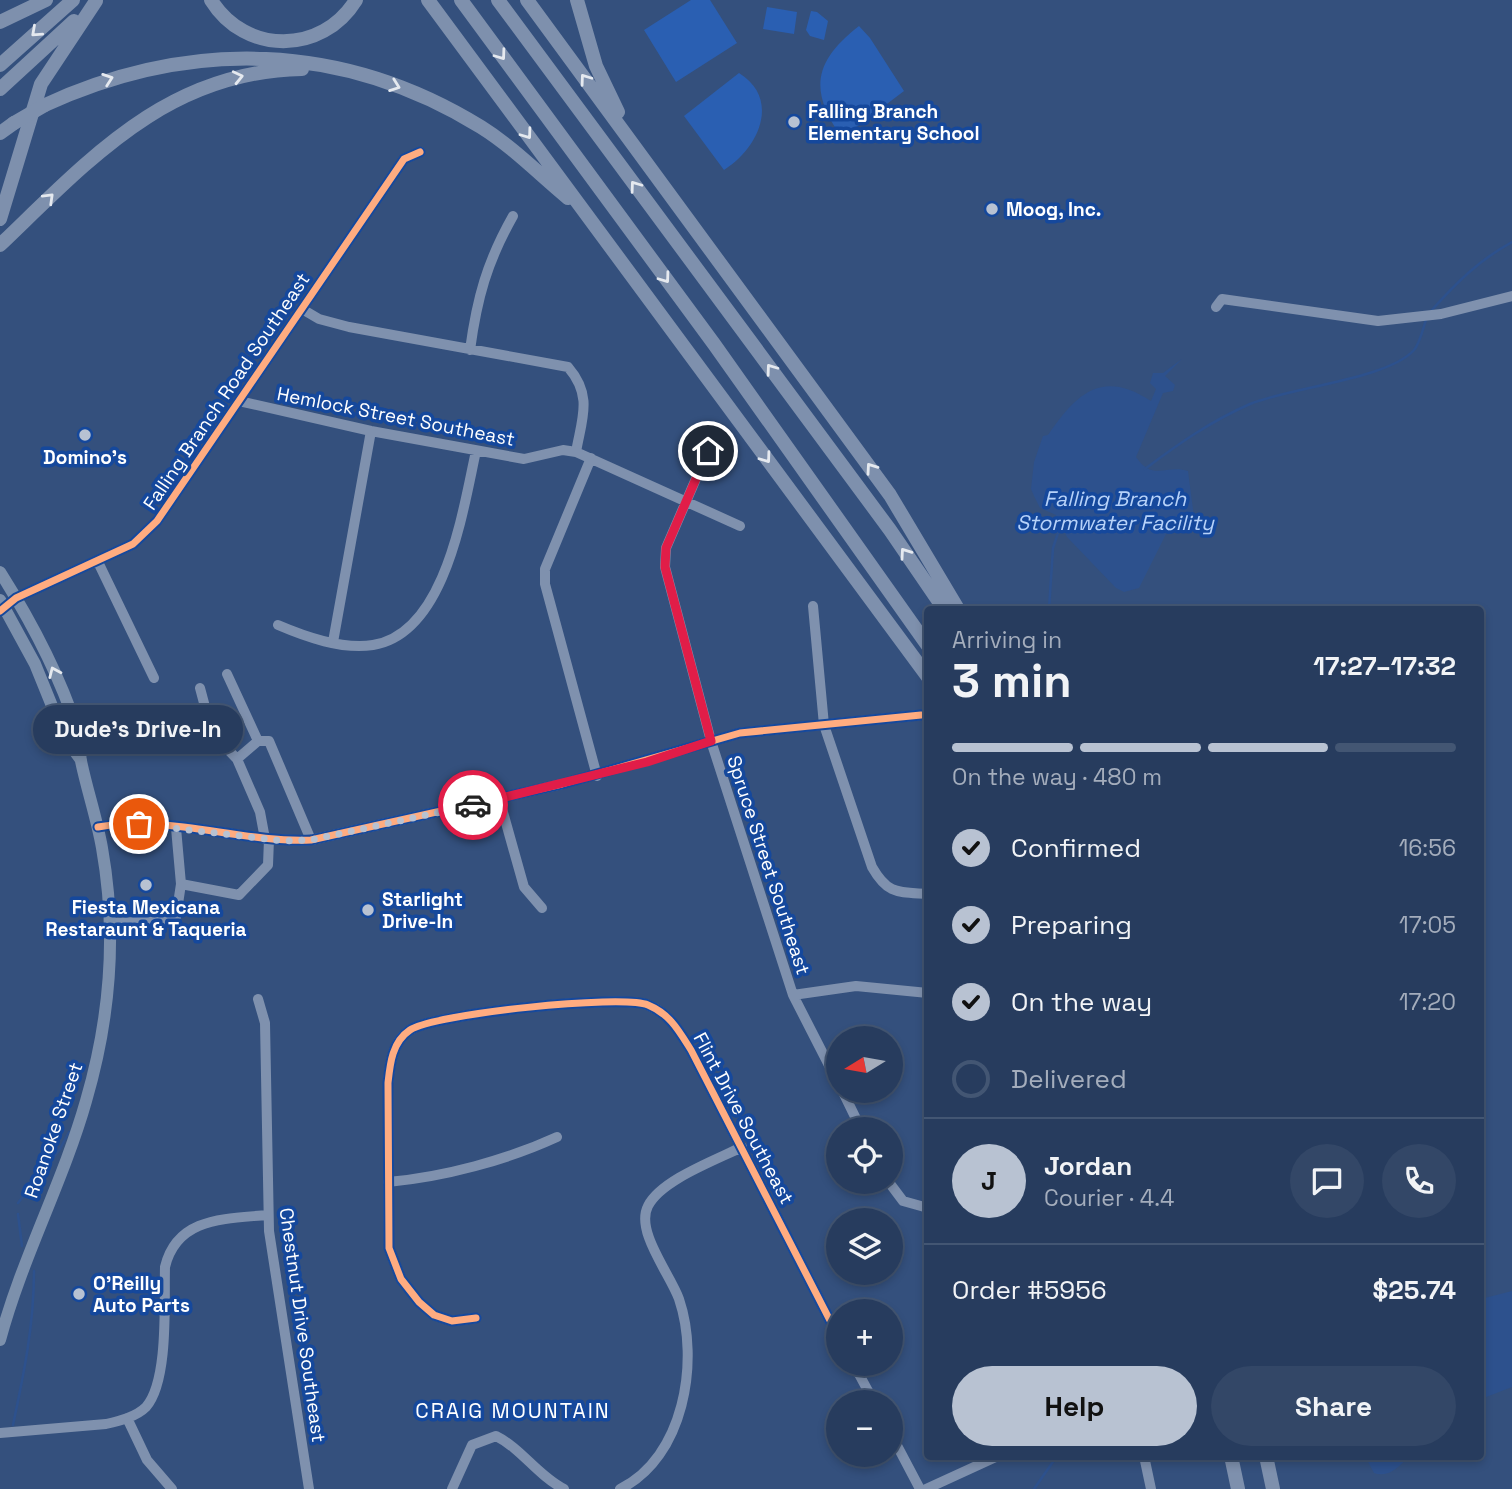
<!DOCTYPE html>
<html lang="en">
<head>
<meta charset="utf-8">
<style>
  body { margin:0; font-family:"Space Grotesk",sans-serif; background:#334767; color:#f1f3f6; height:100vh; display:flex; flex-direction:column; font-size:26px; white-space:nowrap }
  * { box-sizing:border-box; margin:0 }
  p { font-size:23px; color:#a4adbc }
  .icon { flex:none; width:38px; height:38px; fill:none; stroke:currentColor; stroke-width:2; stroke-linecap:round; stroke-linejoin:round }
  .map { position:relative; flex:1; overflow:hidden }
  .side { position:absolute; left:924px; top:606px; width:560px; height:854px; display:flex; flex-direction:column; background:#273c5e; border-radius:7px; box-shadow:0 4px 10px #0003,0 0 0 2px #435673 }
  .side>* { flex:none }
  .needle { width:46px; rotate:259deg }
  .fabs { position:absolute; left:826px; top:1026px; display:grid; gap:14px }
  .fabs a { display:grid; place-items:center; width:77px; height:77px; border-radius:50%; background:#273c5e; box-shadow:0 4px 10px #0003,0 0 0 2px #435673; font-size:35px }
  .pin { position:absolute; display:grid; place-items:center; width:60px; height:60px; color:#fff; margin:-30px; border:4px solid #fff; border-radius:50%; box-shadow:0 2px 7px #0007 }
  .courier { position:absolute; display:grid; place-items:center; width:70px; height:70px; margin:-35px; border:5px solid #e11d48; border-radius:50%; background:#fff; color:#222; box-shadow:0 2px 9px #0007 }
  .bubble { position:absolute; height:49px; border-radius:24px; background:#273c5e; box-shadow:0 4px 10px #0003,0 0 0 2px #435673; font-size:23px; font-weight:600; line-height:49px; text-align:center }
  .headline em { font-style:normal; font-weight:600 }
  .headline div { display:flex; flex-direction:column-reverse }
  .headline { display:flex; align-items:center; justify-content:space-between; height:119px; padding:0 28px }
  h1 { font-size:46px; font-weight:600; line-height:52px }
  .bar { display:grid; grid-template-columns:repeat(4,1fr); gap:10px 7px; align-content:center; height:84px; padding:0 28px }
  .bar i { height:9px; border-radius:5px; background:#435673 }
  .bar .on { background:#b8c2d2 }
  .bar p { grid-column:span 4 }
  .line { display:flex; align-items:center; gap:18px; padding:0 28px; border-top:2px solid #435673 }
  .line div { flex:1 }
  .round { display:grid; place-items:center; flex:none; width:74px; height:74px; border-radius:37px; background:#334767 }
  ol { padding:0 28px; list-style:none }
  li { display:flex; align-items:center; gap:21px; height:77px }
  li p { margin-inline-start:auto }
  li .icon { padding:7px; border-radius:50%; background:#b8c2d2; color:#111; stroke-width:4 }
  li:last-child { color:#a4adbc }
  li i { width:38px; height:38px; border:4px solid #435673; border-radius:50% }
  .primary-button { display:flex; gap:14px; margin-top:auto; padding:14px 28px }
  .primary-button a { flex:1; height:80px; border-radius:42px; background:#b8c2d2; color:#111; font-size:28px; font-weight:600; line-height:80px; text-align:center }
  .primary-button a+a { background:#334767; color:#f1f3f6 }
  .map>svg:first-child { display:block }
  .green { fill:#2a5fb2 }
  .water { fill:#2d518d }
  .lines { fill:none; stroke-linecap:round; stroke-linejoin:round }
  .stream { stroke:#2d518d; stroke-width:2.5 }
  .minor { stroke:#7f91ae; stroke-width:10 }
  .major { stroke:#7c90ac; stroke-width:12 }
  .highway { stroke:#7e90ad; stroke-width:14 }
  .highway-bridge { stroke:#7e90ad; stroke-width:14 }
  .cycleway-casing { stroke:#15489c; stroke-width:11 }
  .cycleway { stroke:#ffac80; stroke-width:7 }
  .oneway { stroke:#e5e9ef }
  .oneway2 { stroke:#e5e9ee }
  .done { stroke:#b8c2d2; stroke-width:7; stroke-dasharray:0 12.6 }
  .route { stroke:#e11d48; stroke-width:9 }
  .poi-dot { fill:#b8c2d2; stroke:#15489c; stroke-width:2.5 }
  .labels { text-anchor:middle; stroke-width:7; stroke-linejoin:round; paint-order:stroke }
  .poi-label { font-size:19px; font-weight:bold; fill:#fff; stroke:#15489c; text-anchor:start }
  .street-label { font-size:19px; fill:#fff; stroke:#15489c }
  .water-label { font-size:21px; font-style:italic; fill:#b7d2f9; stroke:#15489c }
  .neighbourhood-label { font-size:21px; letter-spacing:2px; fill:#fff; stroke:#15489c }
</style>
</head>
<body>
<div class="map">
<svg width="1512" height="1489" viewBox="0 0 1512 1489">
  <rect width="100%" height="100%" fill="#34507d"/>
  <!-- green -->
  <path class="green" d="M691,0H710L737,43L676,82L644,30Z
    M767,7L797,12L794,34L763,29Z
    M811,11L817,12L828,21L824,40L810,36L806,30Z
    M859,26L870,38L904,91L842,138C809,91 813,62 859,26Z
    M739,73C781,99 759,148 724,170L684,116Z"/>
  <!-- water -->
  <path class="water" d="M1182,359L1165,376L1175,385L1173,391L1163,393L1136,457C1153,482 1166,464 1188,471L1194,517L1192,521L1170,526L1139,588L1124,592L1116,588L1067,537L1056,515L1040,508L1034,496L1031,489L1034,462L1043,436L1048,435C1077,393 1102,369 1151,401L1156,389L1150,383L1153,373H1163Z
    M1512,1291V1387L1481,1399V1299Z
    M1365,1456H1409C1399,1467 1389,1478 1374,1473Z"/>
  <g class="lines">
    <!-- stream -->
    <path class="stream" d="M1431,311C1456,283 1479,260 1512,242
      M1145,469C1178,444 1211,421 1250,404C1292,387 1388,379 1414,350C1420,343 1423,328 1426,320
      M1049,609L1053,548L1061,524
      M18,1203L60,1149L69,1132
      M18,1214L22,1246
      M13,1425C24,1373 34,1325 34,1271
      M1034,1489L1057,1456"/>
    <!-- minor -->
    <path class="minor" d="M1216,307L1222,299L1378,321L1441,314L1512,296
      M302,309L319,319L349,327L568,367C593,396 582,418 576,452
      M470,350C477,298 487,262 513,216
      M239,401L371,431L524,459L563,450L576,452L740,526
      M708,451L666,548L665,567L711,741L793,995L838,1083
      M591,458L545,569V584L597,776
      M98,562L154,678
      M813,606L824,725L872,867C888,895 898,892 928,894
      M0,611L16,598L133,544L157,521L404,159L420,152
      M278,625C306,637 342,650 373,645C446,633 463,509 476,451
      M333,642L371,431
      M227,674L258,741H269L311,840
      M200,688L208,718L218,739L237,759L260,812L265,839
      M237,759L258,741
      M499,798L524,887L542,908
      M98,827C168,814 241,843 311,840L562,784L740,733L921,715
      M181,884L239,895L268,865L269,839
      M109,923L168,921L176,917L181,884L176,828
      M793,995L856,986L928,993
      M258,999L265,1023L269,1231L309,1489
      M842,1090L861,1129
      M888,1181L903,1201L928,1208
      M388,1182C444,1177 507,1160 557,1137
      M476,1318L452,1321L434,1315L419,1302L401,1279L389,1248L388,1083C390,1064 392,1042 410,1030C433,1014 621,994 648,1005C670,1014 679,1031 691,1050L838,1336
      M853,1363L874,1402
      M127,1418L147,1460L172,1489
      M0,1433L106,1424C119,1421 136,1417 146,1407C169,1381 164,1301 165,1267C177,1217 225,1219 267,1215
      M891,1434L920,1489
      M1144,1456L1151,1489
      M452,1489L472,1445L496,1436C522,1449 537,1475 564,1489
      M620,1489C684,1458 700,1361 679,1299C670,1274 635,1231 648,1206C661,1180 716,1160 742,1147
      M926,1489L998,1456"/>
    <!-- major -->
    <path class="major" d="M0,572C31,621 59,674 77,729C81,739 79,750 81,761C87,790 97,819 102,848C117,932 110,1019 86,1101C63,1182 22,1258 0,1340
      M0,600L35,664L65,738L81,760"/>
    <!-- highway -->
    <path class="highway" d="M211,0C245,55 322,55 356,0
      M428,0L928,677
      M461,0L714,344L928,646
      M498,0L890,530L944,609
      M527,0L890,495L958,609
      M577,0L596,66L618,112
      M0,22L46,0
      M0,65L73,0
      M0,89L74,21
      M45,105C191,38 343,42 481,127C513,147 539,174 568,198
      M0,133L14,123
      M0,219L41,84L96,1
      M0,245C90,159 168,71 302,69
      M1231,1456L1238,1489
      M1266,1456L1273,1489"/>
    <!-- highway-bridge -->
    <path class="highway-bridge" d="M14,123L45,105"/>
    <defs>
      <path id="cycleway" d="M0,611L16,598L133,544L157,521L404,159L420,152
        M98,827C168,814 241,843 311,840L562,784L740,733L921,715
        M476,1318L452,1321L434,1315L419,1302L401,1279L389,1248L388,1083C390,1064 392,1042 410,1030C433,1014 621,994 648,1005C670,1014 679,1031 691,1050L838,1336"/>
    </defs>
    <!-- cycleway casing -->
    <use href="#cycleway" class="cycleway-casing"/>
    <!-- cycleway -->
    <use href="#cycleway" class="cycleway"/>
  </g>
  <!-- one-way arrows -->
  <defs><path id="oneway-chevron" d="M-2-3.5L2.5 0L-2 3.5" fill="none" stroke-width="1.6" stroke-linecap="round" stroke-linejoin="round" transform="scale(1.75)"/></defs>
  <g class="oneway">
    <use href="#oneway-chevron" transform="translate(36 32) rotate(138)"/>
    <use href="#oneway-chevron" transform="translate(501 55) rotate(54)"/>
    <use href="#oneway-chevron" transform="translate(238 77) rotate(-13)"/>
    <use href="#oneway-chevron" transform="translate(108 79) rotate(-19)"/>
    <use href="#oneway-chevron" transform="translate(585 79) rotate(-126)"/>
    <use href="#oneway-chevron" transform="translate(395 86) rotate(20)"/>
    <use href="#oneway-chevron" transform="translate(527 134) rotate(54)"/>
    <use href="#oneway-chevron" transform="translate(635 186) rotate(-126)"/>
    <use href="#oneway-chevron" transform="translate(49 198) rotate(-44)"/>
    <use href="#oneway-chevron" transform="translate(665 278) rotate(54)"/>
    <use href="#oneway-chevron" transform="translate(771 369) rotate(-126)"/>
    <use href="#oneway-chevron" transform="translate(766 458) rotate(54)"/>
    <use href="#oneway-chevron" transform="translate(871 468) rotate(-125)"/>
    <use href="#oneway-chevron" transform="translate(905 553) rotate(-125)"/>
  </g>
  <use class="oneway2" href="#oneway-chevron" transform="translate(54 672) rotate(-114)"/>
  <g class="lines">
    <!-- done -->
    <path class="done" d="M139,824L283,841L311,840L473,805"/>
    <!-- route -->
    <path class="route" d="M473,805L647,762L711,741L665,567L666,548L708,451"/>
  </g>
  <!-- markers -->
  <g class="poi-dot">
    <circle cx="794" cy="122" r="7"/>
    <circle cx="992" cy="209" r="7"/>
    <circle cx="85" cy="435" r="7"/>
    <circle cx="146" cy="885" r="7"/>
    <circle cx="368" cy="910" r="7"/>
    <circle cx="79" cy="1294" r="7"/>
  </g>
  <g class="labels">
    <!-- poi labels -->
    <g class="poi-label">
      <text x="808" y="118">Falling Branch<tspan x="808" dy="22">Elementary School</tspan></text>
      <text x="1006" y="216">Moog, Inc.</text>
      <text x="85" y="464" text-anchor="middle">Domino's</text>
      <text x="382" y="906">Starlight<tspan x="382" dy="22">Drive-In</tspan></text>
      <text x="146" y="914" text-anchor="middle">Fiesta Mexicana<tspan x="146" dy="22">Restaraunt &amp; Taqueria</tspan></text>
      <text x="93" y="1290">O'Reilly<tspan x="93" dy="22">Auto Parts</tspan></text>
    </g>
    <!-- street labels -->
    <g class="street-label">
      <text transform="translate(226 391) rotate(-56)" y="7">Falling Branch Road Southeast</text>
      <text transform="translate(396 416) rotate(11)" y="7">Hemlock Street Southeast</text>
      <text transform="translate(769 865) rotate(72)" y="7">Spruce Street Southeast</text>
      <text transform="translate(744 1118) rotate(62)" y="7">Flint Drive Southeast</text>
      <text transform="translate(53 1130) rotate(-71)" y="7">Roanoke Street</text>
      <text transform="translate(303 1325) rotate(82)" y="7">Chestnut Drive Southeast</text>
    </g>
    <!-- water labels -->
    <g class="water-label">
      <text x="1115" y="506">Falling Branch<tspan x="1115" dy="24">Stormwater Facility</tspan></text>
    </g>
    <!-- neighbourhood labels -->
    <g class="neighbourhood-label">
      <text x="513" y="1418">CRAIG MOUNTAIN</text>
    </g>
  </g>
</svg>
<div class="fabs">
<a><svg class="needle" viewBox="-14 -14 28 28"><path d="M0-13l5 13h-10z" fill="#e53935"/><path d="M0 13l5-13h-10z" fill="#a4adbc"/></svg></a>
<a><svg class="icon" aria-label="locate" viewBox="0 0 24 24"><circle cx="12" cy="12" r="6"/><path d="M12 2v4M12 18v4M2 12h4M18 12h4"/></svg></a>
<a><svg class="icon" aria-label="layers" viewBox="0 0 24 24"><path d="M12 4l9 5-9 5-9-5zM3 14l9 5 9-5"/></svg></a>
<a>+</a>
<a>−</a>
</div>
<div class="pin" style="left:139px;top:824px;background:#ea580c"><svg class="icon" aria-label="bag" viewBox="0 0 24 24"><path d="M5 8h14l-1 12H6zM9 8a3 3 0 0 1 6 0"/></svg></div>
<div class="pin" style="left:708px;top:451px;background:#1f2937"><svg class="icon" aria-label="home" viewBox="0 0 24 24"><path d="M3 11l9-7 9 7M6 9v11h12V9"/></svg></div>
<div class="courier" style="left:473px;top:805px"><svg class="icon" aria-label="car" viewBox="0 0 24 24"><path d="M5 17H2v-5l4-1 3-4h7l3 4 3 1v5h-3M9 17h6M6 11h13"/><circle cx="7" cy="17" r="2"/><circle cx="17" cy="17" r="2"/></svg></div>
<div class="bubble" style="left:33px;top:705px;width:210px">Dude's Drive-In</div>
<section class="side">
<div class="headline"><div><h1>3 min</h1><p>Arriving in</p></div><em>17:27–17:32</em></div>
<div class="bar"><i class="on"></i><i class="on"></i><i class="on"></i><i></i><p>On the way · 480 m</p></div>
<ol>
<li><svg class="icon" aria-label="check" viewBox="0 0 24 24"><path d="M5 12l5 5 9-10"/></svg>Confirmed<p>16:56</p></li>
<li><svg class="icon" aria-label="check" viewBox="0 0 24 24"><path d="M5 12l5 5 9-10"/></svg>Preparing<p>17:05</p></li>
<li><svg class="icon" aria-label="check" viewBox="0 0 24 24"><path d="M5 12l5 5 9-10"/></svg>On the way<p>17:20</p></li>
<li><i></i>Delivered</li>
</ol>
<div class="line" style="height:126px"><b class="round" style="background:#b8c2d2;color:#111">J</b><div><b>Jordan</b><p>Courier · 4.4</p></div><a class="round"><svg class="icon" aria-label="chat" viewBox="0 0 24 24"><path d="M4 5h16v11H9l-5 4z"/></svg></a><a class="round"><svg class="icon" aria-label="phone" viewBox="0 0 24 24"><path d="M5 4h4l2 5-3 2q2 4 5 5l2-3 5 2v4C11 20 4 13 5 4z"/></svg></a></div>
<div class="line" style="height:91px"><div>Order #5956</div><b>$25.74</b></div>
<div class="primary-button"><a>Help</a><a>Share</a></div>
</section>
</div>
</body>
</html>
